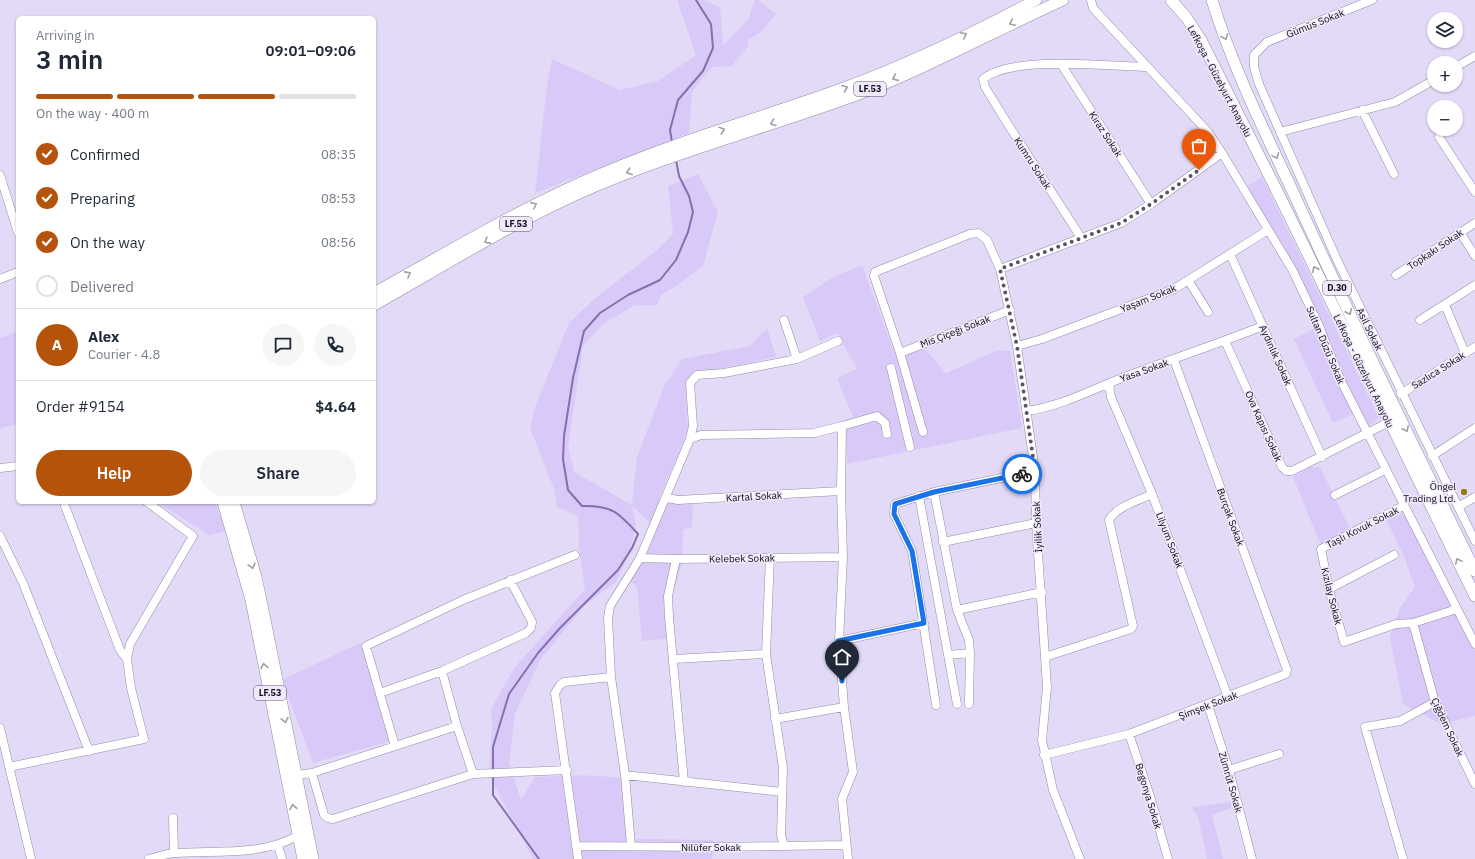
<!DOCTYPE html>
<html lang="en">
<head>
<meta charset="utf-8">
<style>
  body { margin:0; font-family:"IBM Plex Sans",sans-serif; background:#f6f6f7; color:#1f2937; height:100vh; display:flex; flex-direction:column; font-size:15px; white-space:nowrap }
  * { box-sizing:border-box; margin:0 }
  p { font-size:13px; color:#747a83 }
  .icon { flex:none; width:22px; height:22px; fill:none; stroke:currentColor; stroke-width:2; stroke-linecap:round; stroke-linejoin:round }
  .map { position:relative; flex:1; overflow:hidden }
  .details { position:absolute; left:16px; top:16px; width:360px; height:488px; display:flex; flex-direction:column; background:#fff; border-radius:6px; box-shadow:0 1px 3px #0004 }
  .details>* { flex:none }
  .controls { position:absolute; left:1427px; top:12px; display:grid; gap:8px }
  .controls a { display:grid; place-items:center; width:36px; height:36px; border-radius:50%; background:#fff; box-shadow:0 1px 3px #0004; font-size:20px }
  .pin { position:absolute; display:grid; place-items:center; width:34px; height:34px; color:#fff; margin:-41px -17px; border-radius:50% 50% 50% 0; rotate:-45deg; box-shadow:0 0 4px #0007 }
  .pin .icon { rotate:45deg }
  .courier { position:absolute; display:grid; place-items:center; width:40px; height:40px; margin:-20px; border:3px solid #1a73e8; border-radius:50%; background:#fff; color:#222; box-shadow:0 1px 5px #0007 }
  .overview em { font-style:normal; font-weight:600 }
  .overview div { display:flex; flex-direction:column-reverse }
  .overview { display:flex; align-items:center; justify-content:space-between; height:68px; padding:0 20px }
  h1 { font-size:26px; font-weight:600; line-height:30px }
  .bar { display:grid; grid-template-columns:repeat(4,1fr); gap:6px 4px; align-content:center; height:48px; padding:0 20px }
  .bar i { height:5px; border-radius:3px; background:#e0e1e3 }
  .bar .selected { background:#b45309 }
  .bar p { grid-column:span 4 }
  .line { display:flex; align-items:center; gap:10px; padding:0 20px; border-top:1px solid #e0e1e3 }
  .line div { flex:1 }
  .round { display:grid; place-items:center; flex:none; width:42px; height:42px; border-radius:21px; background:#f6f6f7 }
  ol { padding:0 20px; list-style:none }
  li { display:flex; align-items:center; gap:12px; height:44px }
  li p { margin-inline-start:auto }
  li .icon { padding:4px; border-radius:50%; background:#b45309; color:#fff; stroke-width:4 }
  li:last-child { color:#747a83 }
  li i { width:22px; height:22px; border:2px solid #e0e1e3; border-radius:50% }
  .cta { display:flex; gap:8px; margin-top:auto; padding:8px 20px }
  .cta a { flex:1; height:46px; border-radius:24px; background:#b45309; color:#fff; font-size:16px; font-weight:600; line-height:46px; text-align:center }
  .cta a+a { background:#f6f6f7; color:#1f2937 }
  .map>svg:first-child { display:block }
  .green { fill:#d8c9f8 }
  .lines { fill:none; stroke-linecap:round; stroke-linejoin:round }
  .stream { stroke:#866faf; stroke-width:2 }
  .minor-casing { stroke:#948ba6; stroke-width:9 }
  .highway-casing { stroke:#948ba6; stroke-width:12 }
  .minor { stroke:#fff; stroke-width:8 }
  .highway { stroke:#fff; stroke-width:11 }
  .oneway { stroke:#a09fa3 }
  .done { stroke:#5a5566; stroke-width:4; stroke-dasharray:0 7.2 }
  .route { stroke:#1a73e8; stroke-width:5 }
  .poi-dot { fill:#957a21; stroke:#efe9fb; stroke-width:1.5 }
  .labels { text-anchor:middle; stroke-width:3; stroke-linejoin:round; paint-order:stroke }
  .shield { fill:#efe9fb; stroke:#54505c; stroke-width:1 }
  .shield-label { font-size:9px; font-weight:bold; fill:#110e18 }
  .street-label { font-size:10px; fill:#110e18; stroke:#efe9fb }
  .poi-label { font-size:10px; fill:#110e18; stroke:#efe9fb; text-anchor:end }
</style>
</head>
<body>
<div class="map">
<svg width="1475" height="859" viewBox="0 0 1475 859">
  <rect width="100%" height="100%" fill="#e3daf7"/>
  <!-- green -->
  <path class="green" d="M677,0H705L720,8L723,45L748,20L755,0H758L776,14L761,32L748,40V46L732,66L712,67L692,92L689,133L535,193C541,148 543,103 552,59L620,90L658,81L696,55Z
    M698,174L718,212L703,266L673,288L661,295L657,305H635L603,324L583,346L568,448L574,472L632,505L637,457L665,384L682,359L750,346L767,328L776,357L690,375L686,397L688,431L659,498L693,504L692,528L683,529L682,564L671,599L674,638L642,641L637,587L627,578L652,525L632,506L636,526L629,554L616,582L585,605L540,660L515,714L509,763L521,800L535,777C565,776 599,773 628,780L635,839L713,840L712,859H533L489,775L492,727L491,709L515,667L585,589L579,546L578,516L557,507L554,489L530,428L535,407L569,323L593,300L656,251L673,234L668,186Z
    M1262,177L1379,418L1368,427L1359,411L1333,423L1294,339L1323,324L1295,268L1246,187Z
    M862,265L896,357L925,349L946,373L996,351H1010L1022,428L847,464L845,420L853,417L837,378L857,369L837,333L820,341L803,297L835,276Z
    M18,332V424L0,428V338Z
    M1310,467H1320L1352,533L1322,548L1293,477Z
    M157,502H215L226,531L209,535Z
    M1408,507L1475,650V716L1441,724L1403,704L1390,637L1400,608L1415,587L1403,554L1386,519Z
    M360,643L394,740L313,763L282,680Z
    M1231,802V808L1212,815L1223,859H1207L1198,816L1192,807Z"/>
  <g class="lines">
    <!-- stream -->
    <path class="stream" d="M672,142L670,130L678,100L703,71L713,48L711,24L696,0
      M493,771V747L509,694L538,653L560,628L618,570L632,548L638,534C619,513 612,505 582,506L568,490L563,459L564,436L573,378L584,331L600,313L628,295L660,280L676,260L688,232L693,212L689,196L679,176L676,160
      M493,775V795L539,859"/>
    <defs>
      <path id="minor" d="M1091,0L1093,8L1208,132L1222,153L1293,271L1319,326L1340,379L1475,644
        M1372,0L1267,42L1254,55V67L1259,84L1338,262L1475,541
        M1061,64L1151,204
        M1456,67L1475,56
        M1362,110L1394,174
        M1280,132L1395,102L1434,80
        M1439,137L1475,192
        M0,175L18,233
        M1460,232L1475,256
        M1082,239L1009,126L985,87L983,79C1013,55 1107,66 1146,67
        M1230,254L1322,457
        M1000,269L1121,223L1151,204L1222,153
        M1396,275L1475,223
        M0,279L18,272
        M1188,280L1208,312
        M1445,305L1465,353
        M784,320L797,359
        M1420,320L1475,285
        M1225,341L1282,467L1286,471H1292L1389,422
        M1017,346L1042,339L1174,289L1268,230
        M900,353L1010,310
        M891,368L910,447
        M1109,384L1111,397L1152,494L1228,697
        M1401,394L1475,347
        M1026,411C1058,407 1087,392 1117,380C1165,361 1215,345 1263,326
        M842,426L877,416L885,423L887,434
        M923,432L900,353L874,276L875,272L970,234L978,233L987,240L1000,269L1017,346L1035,471L1036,523L1047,687L1042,740L1053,790L1080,859
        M690,439L693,426L690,383L697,375L724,373L797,359L838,341
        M1432,456L1475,428
        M0,468L18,466
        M934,492L957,610L969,640L970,653L948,655
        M1335,495L1385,470
        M919,496L957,704
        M667,498L678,500L841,491
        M65,506L120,650L127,659
        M1403,506L1321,549L1329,589L1344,642L1396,624L1413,623L1457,609
        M1458,507L1475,497
        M0,536L23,583L89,751
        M943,542L1036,523
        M770,557L766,654L783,768L781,835L784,846
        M640,558L676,559L843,557
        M676,559L668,596L669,617L684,782
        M1329,589L1394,555
        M957,610L1042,592
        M1413,623L1435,702L1475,784
        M839,641L924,623
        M1045,657L1131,629L1133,626L1109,520C1117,506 1138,501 1152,494
        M674,659L766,654
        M442,671L457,726L473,774
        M380,693L442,671L526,633L531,628L532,622L510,580
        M969,704L970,653
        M936,705L912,551L894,514L895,504L934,492L1035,471
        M1208,705L1229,770L1252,859
        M775,719L844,707
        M0,728L31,859
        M1129,734L1150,796L1168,859
        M395,746L366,646L463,600L575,555
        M1044,755L1129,734L1286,674L1287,670L1174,360
        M9,767L144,739L131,688L127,659L130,644L193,536L147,502
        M1229,770L1279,754
        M312,773L324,815L328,818L333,819L473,774L567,770
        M296,775L312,773L457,726
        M625,775L782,792
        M173,818L174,853
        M278,846L282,859
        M576,846L717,847L846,845
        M631,846L625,775L611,677L608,618L610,606L640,558L690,439L701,435L814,433L842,426L841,491L843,557L839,641L844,707L853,772L842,799L848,859
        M149,859C158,857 167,853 176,853C214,850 258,856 293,838L299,840
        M578,859L555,693L560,685L564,682L611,677
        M1403,859L1365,727L1400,721L1435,702"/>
      <path id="highway" d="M1171,0L1186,17L1201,40L1282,201L1475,596
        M1212,0C1232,66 1264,130 1293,192C1351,320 1413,445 1475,571
        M374,293C451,251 525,205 606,172C684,139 765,117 844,88C909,64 974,33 1036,0
        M374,305C441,267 507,226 577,194C667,154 763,129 856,95C927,68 994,31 1063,0
        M223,502L251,600L303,859
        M234,502L256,577L265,620L313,859"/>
    </defs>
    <!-- minor casing -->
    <use href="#minor" class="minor-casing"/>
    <!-- highway casing -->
    <use href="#highway" class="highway-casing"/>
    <!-- minor -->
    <use href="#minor" class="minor"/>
    <!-- highway -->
    <use href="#highway" class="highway"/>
  </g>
  <!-- one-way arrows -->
  <defs><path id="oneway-chevron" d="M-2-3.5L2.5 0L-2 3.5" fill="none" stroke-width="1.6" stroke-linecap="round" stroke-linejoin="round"/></defs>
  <g class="oneway">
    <use href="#oneway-chevron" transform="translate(1012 23) rotate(155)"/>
    <use href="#oneway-chevron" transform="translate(964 35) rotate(-26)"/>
    <use href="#oneway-chevron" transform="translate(1225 37) rotate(68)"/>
    <use href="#oneway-chevron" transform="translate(895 78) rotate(156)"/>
    <use href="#oneway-chevron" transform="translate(845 88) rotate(-21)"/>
    <use href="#oneway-chevron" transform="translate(773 123) rotate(161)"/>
    <use href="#oneway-chevron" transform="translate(722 130) rotate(-18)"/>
    <use href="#oneway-chevron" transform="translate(1276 156) rotate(66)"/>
    <use href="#oneway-chevron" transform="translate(629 172) rotate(160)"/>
    <use href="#oneway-chevron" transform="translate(534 205) rotate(-27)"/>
    <use href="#oneway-chevron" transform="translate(487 241) rotate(151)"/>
    <use href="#oneway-chevron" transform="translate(1315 269) rotate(-116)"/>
    <use href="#oneway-chevron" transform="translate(408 274) rotate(-29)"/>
    <use href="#oneway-chevron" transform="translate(1349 312) rotate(64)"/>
    <use href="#oneway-chevron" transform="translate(1406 429) rotate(64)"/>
    <use href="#oneway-chevron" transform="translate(1458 561) rotate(-116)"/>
    <use href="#oneway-chevron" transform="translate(252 566) rotate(75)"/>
    <use href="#oneway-chevron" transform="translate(264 666) rotate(-101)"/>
    <use href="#oneway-chevron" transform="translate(285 720) rotate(78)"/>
    <use href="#oneway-chevron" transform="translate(293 807) rotate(-101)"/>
  </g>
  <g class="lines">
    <!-- done -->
    <path class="done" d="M1022,474L1035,471L1017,346L1000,269L1121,223L1151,204L1199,170"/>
    <!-- route -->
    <path class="route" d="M842,681L838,641L924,623L912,551L894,514L895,504L934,492L1022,474"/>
  </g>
  <!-- markers -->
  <circle class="poi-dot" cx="1464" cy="492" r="4"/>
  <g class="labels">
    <!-- shield labels -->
    <g class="shield">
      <rect x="854" y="82" width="32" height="14" rx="3"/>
      <rect x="500" y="217" width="32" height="14" rx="3"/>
      <rect x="1323" y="281" width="28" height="14" rx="3"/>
      <rect x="254" y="686" width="32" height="14" rx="3"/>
    </g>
    <g class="shield-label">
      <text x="870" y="92">LF.53</text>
      <text x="516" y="227">LF.53</text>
      <text x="1337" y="291">D.30</text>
      <text x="270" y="696">LF.53</text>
    </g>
    <!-- street labels -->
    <g class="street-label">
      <text transform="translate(1315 23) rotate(-22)" y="4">Gümüs Sokak</text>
      <text transform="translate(1220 81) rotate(62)" y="4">Lefkoşa - Güzelyurt Anayolu</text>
      <text transform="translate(1106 134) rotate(57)" y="4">Kiraz Sokak</text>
      <text transform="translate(1033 163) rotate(57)" y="4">Kumru Sokak</text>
      <text transform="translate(1435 249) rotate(-34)" y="4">Topkakı Sokak</text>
      <text transform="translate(1148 298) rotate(-22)" y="4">Yaşam Sokak</text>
      <text transform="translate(1370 329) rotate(64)" y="4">Asil Sokak</text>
      <text transform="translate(955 331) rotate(-21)" y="4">Mis Çiçeği Sokak</text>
      <text transform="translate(1326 345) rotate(67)" y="4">Sultan Düzü Sokak</text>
      <text transform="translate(1276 355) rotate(66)" y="4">Aydınlık Sokak</text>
      <text transform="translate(1144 370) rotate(-20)" y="4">Yasa Sokak</text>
      <text transform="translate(1438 370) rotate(-32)" y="4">Sazlıca Sokak</text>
      <text transform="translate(1364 371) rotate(64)" y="4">Lefkoşa - Güzelyurt Anayolu</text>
      <text transform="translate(1264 426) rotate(66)" y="4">Ova Kapısı Sokak</text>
      <text transform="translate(754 496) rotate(-3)" y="4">Kartal Sokak</text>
      <text transform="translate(1231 517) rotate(70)" y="4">Burçak Sokak</text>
      <text transform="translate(1037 527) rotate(-93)" y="4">İyilik Sokak</text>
      <text transform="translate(1362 527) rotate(-27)" y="4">Taşlı Kovuk Sokak</text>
      <text transform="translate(1170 540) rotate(69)" y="4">Lilyum Sokak</text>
      <text transform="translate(742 558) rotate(-1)" y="4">Kelebek Sokak</text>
      <text transform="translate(1332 596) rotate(76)" y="4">Kızılay Sokak</text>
      <text transform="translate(1208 705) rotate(-21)" y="4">Şimşek Sokak</text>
      <text transform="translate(1448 727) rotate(65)" y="4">Çığdem Sokak</text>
      <text transform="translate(1231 782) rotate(74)" y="4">Zümrüt Sokak</text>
      <text transform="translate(1149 796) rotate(73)" y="4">Begonya Sokak</text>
      <text x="711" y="851">Nilüfer Sokak</text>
    </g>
    <!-- poi labels -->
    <g class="poi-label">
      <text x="1456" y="490">Öngel<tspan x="1456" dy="12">Trading Ltd.</tspan></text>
    </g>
  </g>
</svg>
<div class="controls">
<a><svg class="icon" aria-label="layers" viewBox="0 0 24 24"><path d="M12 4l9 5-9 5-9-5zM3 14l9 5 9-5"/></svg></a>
<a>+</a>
<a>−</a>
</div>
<div class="pin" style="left:1199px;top:170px;background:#ea580c"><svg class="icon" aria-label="bag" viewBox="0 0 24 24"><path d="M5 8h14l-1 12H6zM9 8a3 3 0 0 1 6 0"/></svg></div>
<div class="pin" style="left:842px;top:681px;background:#1f2937"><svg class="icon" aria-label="home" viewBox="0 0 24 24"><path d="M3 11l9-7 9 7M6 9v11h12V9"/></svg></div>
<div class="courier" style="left:1022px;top:474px"><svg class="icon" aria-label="bike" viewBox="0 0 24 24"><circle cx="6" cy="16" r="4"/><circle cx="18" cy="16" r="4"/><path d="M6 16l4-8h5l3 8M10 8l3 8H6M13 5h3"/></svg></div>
<section class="details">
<div class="overview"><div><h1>3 min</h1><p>Arriving in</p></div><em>09:01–09:06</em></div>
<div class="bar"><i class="selected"></i><i class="selected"></i><i class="selected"></i><i></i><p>On the way · 400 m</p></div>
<ol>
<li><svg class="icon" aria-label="check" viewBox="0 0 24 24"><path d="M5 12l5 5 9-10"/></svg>Confirmed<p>08:35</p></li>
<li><svg class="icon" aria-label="check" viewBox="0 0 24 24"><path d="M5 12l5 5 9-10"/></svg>Preparing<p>08:53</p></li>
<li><svg class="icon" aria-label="check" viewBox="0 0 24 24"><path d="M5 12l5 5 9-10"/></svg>On the way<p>08:56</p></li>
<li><i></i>Delivered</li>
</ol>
<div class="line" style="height:72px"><b class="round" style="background:#b45309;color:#fff">A</b><div><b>Alex</b><p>Courier · 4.8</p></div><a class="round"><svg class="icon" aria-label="chat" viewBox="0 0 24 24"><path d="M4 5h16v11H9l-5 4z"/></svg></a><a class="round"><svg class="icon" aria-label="phone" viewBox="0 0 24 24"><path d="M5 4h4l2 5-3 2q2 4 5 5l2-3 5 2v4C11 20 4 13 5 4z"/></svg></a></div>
<div class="line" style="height:52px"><div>Order #9154</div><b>$4.64</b></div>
<div class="cta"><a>Help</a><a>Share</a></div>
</section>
</div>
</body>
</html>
